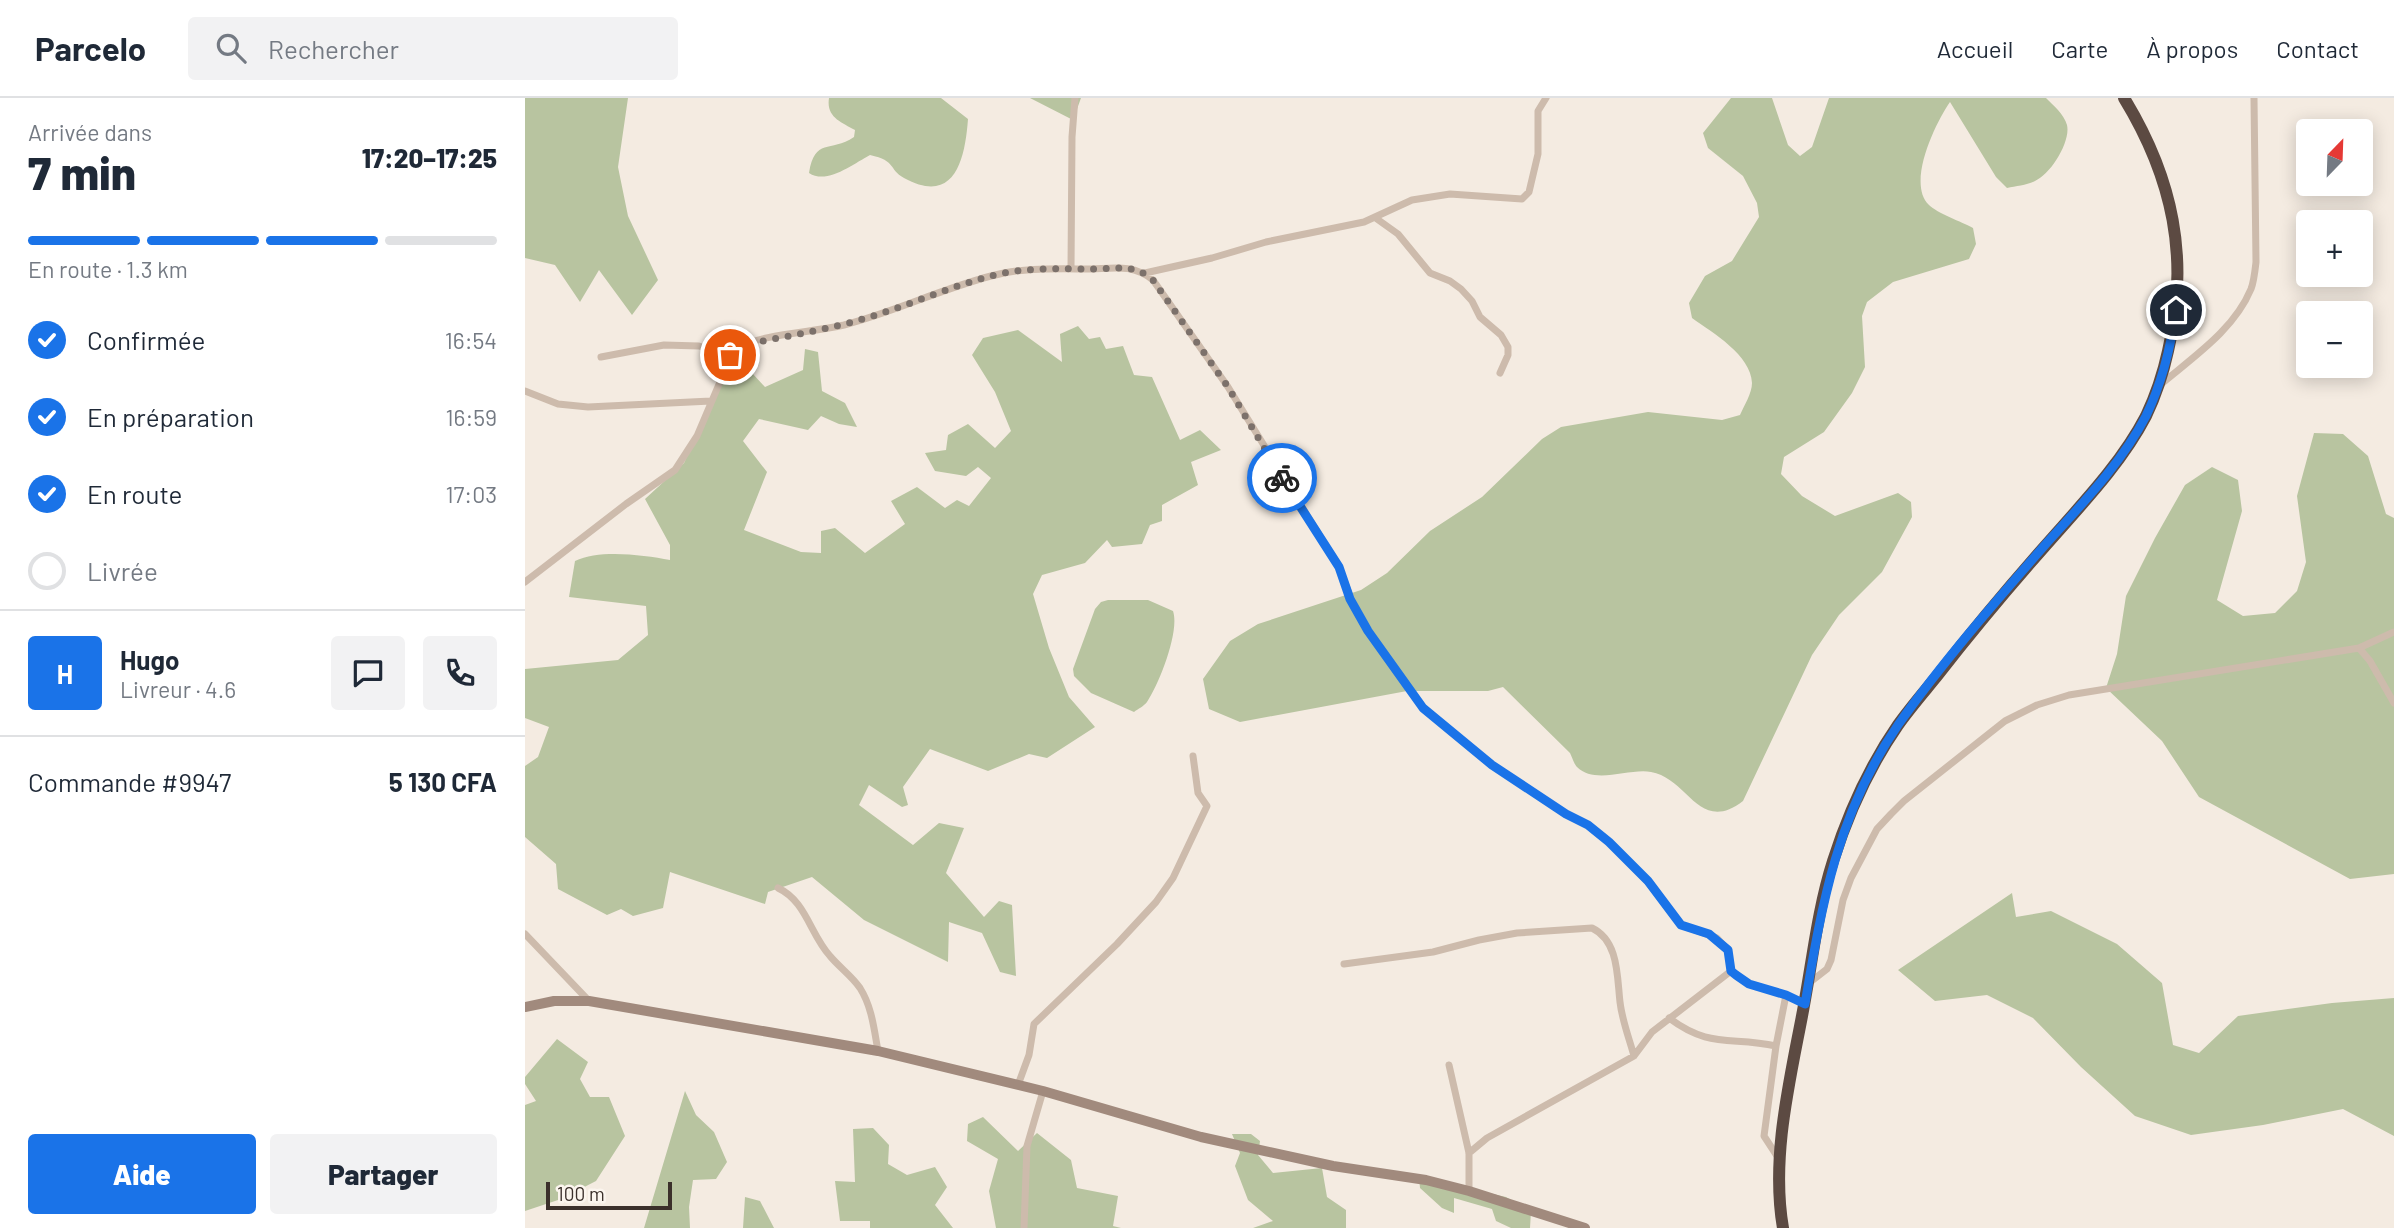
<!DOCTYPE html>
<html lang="fr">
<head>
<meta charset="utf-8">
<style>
  body { margin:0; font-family:Barlow,sans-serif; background:#f2f2f3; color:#1f2937; height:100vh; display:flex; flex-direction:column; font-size:26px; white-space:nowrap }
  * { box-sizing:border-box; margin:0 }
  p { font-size:23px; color:#747a83 }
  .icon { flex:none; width:38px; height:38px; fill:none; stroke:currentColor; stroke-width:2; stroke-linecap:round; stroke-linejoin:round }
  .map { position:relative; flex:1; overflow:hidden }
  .details { display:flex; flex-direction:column; background:#fff; width:525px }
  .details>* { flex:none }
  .needle { width:46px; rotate:23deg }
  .tools { position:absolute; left:1771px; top:21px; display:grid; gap:14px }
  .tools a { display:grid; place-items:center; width:77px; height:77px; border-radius:7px; background:#fff; box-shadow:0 4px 18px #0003; font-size:35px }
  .scale { position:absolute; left:21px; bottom:18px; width:126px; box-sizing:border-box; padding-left:7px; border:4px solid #3b302b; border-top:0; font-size:19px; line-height:24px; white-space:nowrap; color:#3b302b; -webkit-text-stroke:5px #fbf5ee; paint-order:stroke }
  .pin { position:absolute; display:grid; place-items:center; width:60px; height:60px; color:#fff; margin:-30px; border:4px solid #fff; border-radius:50%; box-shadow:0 2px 7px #0007 }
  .courier { position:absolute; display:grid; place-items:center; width:70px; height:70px; margin:-35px; border:5px solid #1a73e8; border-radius:50%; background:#fff; color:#222; box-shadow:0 2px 9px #0007 }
  .summary em { font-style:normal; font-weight:800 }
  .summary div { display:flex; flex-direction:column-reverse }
  .summary { display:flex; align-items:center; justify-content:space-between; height:119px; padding:0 28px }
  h1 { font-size:46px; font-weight:800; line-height:52px }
  .bar { display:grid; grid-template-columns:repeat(4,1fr); gap:10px 7px; align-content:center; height:84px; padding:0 28px }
  .bar i { height:9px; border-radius:5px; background:#e0e1e3 }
  .bar .on { background:#1a73e8 }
  .bar p { grid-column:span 4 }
  .line { display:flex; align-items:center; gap:18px; padding:0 28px; border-top:2px solid #e0e1e3 }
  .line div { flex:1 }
  .round { display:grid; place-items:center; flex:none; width:74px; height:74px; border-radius:7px; background:#f2f2f3 }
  ol { padding:0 28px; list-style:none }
  li { display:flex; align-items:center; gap:21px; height:77px }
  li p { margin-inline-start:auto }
  li .icon { padding:7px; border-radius:50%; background:#1a73e8; color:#fff; stroke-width:4 }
  li:last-child { color:#747a83 }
  li i { width:38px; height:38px; border:4px solid #e0e1e3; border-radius:50% }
  .action { display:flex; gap:14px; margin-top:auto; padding:14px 28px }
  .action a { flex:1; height:80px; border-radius:7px; background:#1a73e8; color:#fff; font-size:28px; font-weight:800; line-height:80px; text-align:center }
  .action a+a { background:#f2f2f3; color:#1f2937 }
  header { display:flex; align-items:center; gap:42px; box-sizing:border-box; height:98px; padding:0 35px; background:#fff; border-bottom:2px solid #e0e1e3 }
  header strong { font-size:33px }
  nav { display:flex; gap:38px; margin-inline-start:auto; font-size:24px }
  .search { width:490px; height:63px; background:#f2f2f3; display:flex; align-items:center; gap:18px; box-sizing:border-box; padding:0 24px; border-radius:7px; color:#747a83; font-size:26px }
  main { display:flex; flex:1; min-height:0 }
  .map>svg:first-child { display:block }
  .green { fill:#b8c4a0 }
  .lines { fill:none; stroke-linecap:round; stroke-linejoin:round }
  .street { stroke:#cdbbac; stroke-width:7 }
  .secondary { stroke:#a18a7d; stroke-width:10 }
  .highway { stroke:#5c4a42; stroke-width:12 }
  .done { stroke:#7c716b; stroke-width:7; stroke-dasharray:0 12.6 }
  .route { stroke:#1a73e8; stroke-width:9 }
</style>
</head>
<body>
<header>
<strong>Parcelo</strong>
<div class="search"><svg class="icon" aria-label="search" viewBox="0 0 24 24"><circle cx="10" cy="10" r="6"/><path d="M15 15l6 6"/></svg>Rechercher</div>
<nav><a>Accueil</a><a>Carte</a><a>À propos</a><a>Contact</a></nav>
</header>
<main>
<section class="details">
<div class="summary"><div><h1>7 min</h1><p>Arrivée dans</p></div><em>17:20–17:25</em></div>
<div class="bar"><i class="on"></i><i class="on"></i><i class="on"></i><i></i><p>En route · 1.3 km</p></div>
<ol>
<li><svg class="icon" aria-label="check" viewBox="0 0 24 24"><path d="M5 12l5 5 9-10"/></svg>Confirmée<p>16:54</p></li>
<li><svg class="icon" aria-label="check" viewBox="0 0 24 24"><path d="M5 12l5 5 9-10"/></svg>En préparation<p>16:59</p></li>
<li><svg class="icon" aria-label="check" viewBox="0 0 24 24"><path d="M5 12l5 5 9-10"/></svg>En route<p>17:03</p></li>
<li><i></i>Livrée</li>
</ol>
<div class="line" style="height:126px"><b class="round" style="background:#1a73e8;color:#fff">H</b><div><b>Hugo</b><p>Livreur · 4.6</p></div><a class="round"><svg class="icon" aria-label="chat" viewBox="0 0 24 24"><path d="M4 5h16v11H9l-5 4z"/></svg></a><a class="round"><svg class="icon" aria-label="phone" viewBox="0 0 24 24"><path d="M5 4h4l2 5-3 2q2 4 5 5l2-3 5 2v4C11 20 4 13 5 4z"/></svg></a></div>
<div class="line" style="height:91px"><div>Commande #9947</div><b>5 130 CFA</b></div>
<div class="action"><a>Aide</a><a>Partager</a></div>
</section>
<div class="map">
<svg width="1869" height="1130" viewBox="0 0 1869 1130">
  <rect width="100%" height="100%" fill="#f4ebe1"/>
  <!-- green -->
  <path class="green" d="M0,0H103L93,69L103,118L133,182L107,217L74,172L55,204L30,167L0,160Z
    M304,0H416L443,21C440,61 430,108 379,80C363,71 372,63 345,57C328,66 302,87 284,75C290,39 305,55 329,39L330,32C316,24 301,19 304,0Z
    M505,0H556L548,22Z
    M1206,0H1247L1263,47L1275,58L1287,49L1304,0H1521C1528,7 1539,16 1542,27C1546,44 1525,77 1510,83C1502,87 1491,88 1482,90L1471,79L1425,4C1411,24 1381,85 1404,107C1412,115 1437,124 1448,130L1451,146L1444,161L1368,184L1342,204L1337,218L1340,269L1327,295L1299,334L1259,359L1256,376L1277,398L1310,418L1373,395L1386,404L1387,419L1357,474L1314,517L1287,557L1218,703C1174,737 1163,680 1126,674C1104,670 1070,687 1052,669C1049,666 1047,659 1045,655L978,589L963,593H882L715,624L684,611L678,581L705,543L733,526L836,492L862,475L905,433L957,399L1017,341L1036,329L1123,314L1197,322L1215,317C1219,308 1227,295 1227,285C1226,257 1188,235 1167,220L1164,205L1180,178L1207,163L1234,119L1232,105L1218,78L1183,50L1178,35Z
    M553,228L564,241L575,239L581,251L598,248L609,277L627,279L655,342L675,332L696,352L666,364L673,387L637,407V423L625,427L617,446L587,449L582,442L560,465L517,477L508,496L524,550L544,599L570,629L522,660L504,656L463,673L405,651L378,689L383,707L377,709L344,687L334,707L388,747L414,725L439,730L421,775L459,819L474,803L487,807L491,878L475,874L457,835L424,824L423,864L339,822L287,779L243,794L240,806L145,774L138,810L108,818L96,811L82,817L33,791L31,766L0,739V668L13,659L24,629L0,620V571L93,562L123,537L121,508L44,499L50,463C75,451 118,457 145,462V447L120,401L159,365L201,272L227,275L240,289L278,272L280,251L293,254L297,293L320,305L332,329L314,326L296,318L283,332L234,321L218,343L242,374L219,432L276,454L296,455V433L310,430L340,455L380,426L366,403L392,389L420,410L432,402L444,408L466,380L453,369L441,378L410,373L400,355L421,352L423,337L443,326L470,350L486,333L470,294L447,257L458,240L493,232L537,264L535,236Z
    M1789,335L1818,336L1843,358L1861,416L1869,420V776L1825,781L1674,699L1637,643L1581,590L1592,556L1601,498L1630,440L1660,387L1687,369L1713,382L1717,413L1692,502L1718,518L1750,515L1772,493L1781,464L1772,398Z
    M583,502H623L648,513C655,533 634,586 622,604C619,608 613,611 609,614L566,595L549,578L548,571L570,511L576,504Z
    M1487,795L1491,819L1526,813L1592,846L1637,885L1648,947L1674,955L1713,918L1807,905L1869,900V1038L1818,1011L1738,1027L1666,1037L1610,1018L1556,969L1508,920L1462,897L1410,903L1373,872Z
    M32,941L63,964L55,981L65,999H84L100,1038L71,1083L36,1101L0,1113V1007L11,1003L0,986V979Z
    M160,993L171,1017L189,1034L202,1064L191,1081L168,1082L164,1109L165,1130H119Z
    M458,1019L493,1053L512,1035L546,1062L552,1090L593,1098L588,1128L596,1130H471L464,1093L473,1061L442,1043L443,1026Z
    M348,1030L364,1047L363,1066L382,1077L410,1069L422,1089L410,1107L428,1130H345V1123H315L310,1083L330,1084L328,1031Z
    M707,1036H726L735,1043L733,1057L748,1075L797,1070L802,1099L821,1112V1130H728L748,1123L723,1102L710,1068L715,1055Z
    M894,1079L981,1099L1006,1113L1005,1130H986L971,1123L967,1111L929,1100V1115L917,1110L895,1090Z
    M220,1099L235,1103L249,1130H218Z"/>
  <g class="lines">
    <!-- street -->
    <path class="street" d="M852,121L873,136L905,175L925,183L936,191L947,203L955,219L976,237L983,249V257L975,275
      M546,171L547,39L550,0
      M620,175L687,160L741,144L839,124L887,102L925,96L997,101L1004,94L1013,56V13L1021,0
      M76,259L139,247L174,248L205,257
      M1635,287C1668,259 1709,232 1726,191C1729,183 1730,173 1731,164L1729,0
      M0,293L33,306L63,309L186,303
      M0,484L101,406L150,372L172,338L209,251C240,235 285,235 319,227C369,214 416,191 466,178C498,169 534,171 567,171C590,170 608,166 628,182L703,289L814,469L826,501L843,533L898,610L967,667L1041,716L1063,727L1084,744L1123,784L1156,827L1192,840L1203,852L1206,873L1211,877L1224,886L1261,897L1280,906
      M1834,550L1845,563L1869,605
      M253,790C281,803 285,836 305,858C314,869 327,878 335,890C347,909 349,931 353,953
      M0,836L64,903
      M819,866L908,854L954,842L992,835L1067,830C1094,843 1092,879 1095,904C1097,922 1104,940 1109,958
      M1284,885L1302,871L1306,862L1318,802L1326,780L1352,731L1366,716L1379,703L1480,623L1512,607L1544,597L1834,550L1869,534
      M1144,920C1185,951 1206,938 1251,948
      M924,967L944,1055V1093
      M493,987L504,957L509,926L592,846L631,804L648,780L682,708L673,695L668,658
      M944,1055L962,1040L1109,958L1127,934L1206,873
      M1254,1061L1239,1038L1251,948L1261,897
      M499,1130L502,1048L518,993"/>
    <!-- secondary -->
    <path class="secondary" d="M0,909L29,903H64L353,953L518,993L676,1039L808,1068L901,1082L944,1093L1060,1130"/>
    <!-- highway -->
    <path class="highway" d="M1258,1130C1246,1061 1264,986 1277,918C1287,867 1292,813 1308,763C1323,716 1344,669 1373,627C1385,610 1399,594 1412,578C1447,533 1483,490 1521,447C1556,407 1596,366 1621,318C1631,297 1638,276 1643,253C1665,161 1648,80 1599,0"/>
  </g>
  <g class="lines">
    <!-- done -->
    <path class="done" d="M205,257L209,251L215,248C249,240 285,235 319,226C370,214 416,191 466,178C498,169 534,171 567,171C591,171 609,165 628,182L703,289L757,380"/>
    <!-- route -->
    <path class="route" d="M757,380L814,469L825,501L843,533L898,610L967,667L1041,716L1063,727L1084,744L1123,783L1156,827L1184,836L1203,852L1206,873L1211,877L1224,886L1261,897L1280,906C1297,805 1313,714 1373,627C1416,566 1470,504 1520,447C1556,407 1596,366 1621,318C1637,285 1646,248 1651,212"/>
  </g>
</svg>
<div class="tools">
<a><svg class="needle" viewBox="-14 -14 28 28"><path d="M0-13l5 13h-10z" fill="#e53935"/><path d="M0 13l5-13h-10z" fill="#747a83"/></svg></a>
<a>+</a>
<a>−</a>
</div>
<div class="scale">100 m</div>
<div class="pin" style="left:205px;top:257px;background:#ea580c"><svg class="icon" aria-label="bag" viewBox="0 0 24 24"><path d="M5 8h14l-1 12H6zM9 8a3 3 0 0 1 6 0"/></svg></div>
<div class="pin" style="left:1651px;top:212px;background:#1f2937"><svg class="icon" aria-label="home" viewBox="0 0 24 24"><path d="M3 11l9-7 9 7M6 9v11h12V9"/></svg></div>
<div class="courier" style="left:757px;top:380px"><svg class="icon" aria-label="bike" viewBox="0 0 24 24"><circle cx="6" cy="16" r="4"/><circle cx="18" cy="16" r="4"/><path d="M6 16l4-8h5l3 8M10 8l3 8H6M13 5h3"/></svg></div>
</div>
</main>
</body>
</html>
